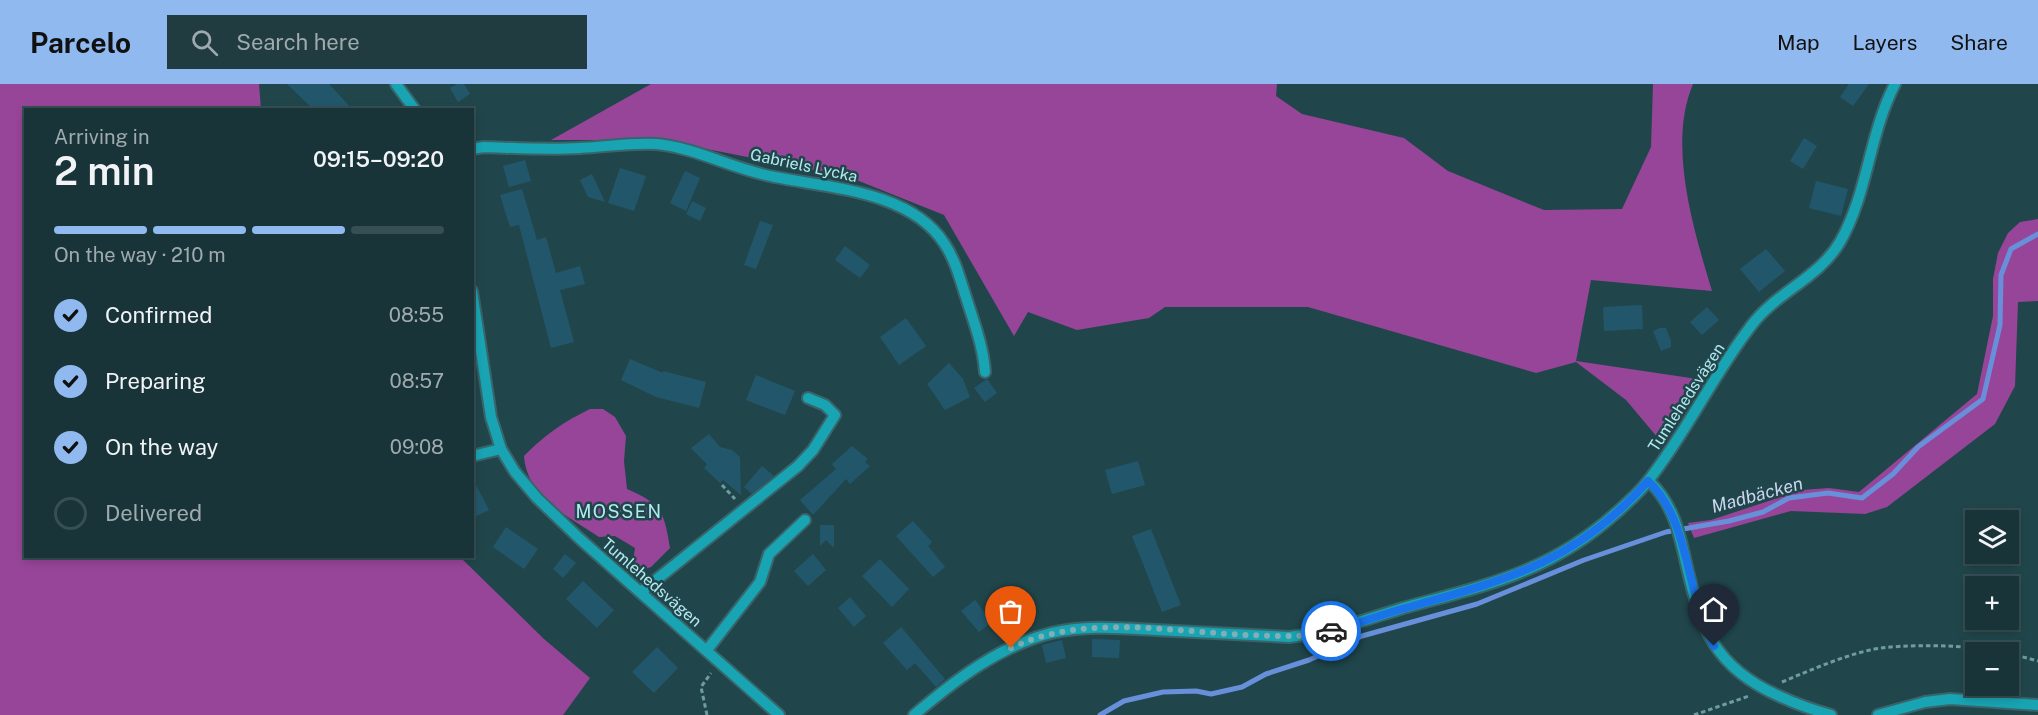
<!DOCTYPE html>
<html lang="en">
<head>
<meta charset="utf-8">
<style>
  body { margin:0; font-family:"Public Sans",sans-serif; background:#213c40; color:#f1f3f6; height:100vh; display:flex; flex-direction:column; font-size:22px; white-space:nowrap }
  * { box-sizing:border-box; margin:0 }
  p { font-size:20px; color:#9faaae }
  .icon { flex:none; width:33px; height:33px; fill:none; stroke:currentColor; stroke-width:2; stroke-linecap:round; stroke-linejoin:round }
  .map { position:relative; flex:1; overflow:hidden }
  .side { position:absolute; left:24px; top:24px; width:450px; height:450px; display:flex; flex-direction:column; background:#183438; border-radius:0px; box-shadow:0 3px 9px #0003,0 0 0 2px #364f53 }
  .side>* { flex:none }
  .buttons { position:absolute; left:1965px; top:426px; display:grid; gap:12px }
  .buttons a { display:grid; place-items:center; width:54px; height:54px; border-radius:0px; background:#183438; box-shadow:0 3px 9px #0003,0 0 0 2px #364f53; font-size:30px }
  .pin { position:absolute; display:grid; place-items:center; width:51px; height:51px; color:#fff; margin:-62px -26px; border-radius:50% 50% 50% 0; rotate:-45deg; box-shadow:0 0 6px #0007 }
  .pin .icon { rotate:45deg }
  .courier { position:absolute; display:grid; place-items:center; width:60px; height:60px; margin:-30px; border:4px solid #1a73e8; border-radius:50%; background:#fff; color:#222; box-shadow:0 2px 8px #0007 }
  .headline em { font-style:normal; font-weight:600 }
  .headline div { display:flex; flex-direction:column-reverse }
  .headline { display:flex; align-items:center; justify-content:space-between; height:102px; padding:0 30px }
  h1 { font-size:39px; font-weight:600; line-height:45px }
  .bar { display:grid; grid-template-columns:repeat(4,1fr); gap:9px 6px; align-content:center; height:72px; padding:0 30px }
  .bar i { height:8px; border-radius:4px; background:#364f53 }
  .bar .current { background:#90b9f0 }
  .bar p { grid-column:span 4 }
  ol { padding:0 30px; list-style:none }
  li { display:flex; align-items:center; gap:18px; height:66px }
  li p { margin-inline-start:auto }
  li .icon { padding:6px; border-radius:50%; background:#90b9f0; color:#111; stroke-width:4 }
  li:last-child { color:#9faaae }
  li i { width:33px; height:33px; border:3px solid #364f53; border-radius:50% }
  header { display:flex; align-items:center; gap:36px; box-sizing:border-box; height:84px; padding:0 30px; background:#90b9f0; color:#111 }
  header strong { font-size:28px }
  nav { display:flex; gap:33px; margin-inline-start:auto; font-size:21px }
  .search { width:420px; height:54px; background:#213c40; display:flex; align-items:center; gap:15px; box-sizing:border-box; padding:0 21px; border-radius:0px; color:#9faaae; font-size:22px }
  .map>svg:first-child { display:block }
  .green { fill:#974598 }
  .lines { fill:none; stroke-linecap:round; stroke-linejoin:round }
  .stream { stroke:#6890da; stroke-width:5 }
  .building { fill:#22576b }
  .minor-casing { stroke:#38656a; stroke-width:14 }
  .path { stroke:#6e9ca2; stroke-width:3; stroke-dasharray:4.5 3; stroke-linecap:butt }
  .minor { stroke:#18a4b3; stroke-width:10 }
  .done { stroke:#80b0b6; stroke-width:6; stroke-dasharray:0 10.8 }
  .route { stroke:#1a73e8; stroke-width:8 }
  .labels { text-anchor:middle; stroke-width:5; stroke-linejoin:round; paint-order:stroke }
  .street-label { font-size:16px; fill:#b4e9f0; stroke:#20464b }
  .water-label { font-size:18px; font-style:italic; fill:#cbd6f0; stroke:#20464b }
  .neighbourhood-label { font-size:18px; letter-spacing:1.5px; fill:#b4e9f0; stroke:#20464b }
</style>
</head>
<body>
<header>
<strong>Parcelo</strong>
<div class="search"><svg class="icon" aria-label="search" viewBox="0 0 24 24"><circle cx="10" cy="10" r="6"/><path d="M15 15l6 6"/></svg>Search here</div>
<nav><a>Map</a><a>Layers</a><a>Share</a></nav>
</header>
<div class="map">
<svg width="2038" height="631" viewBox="0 0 2038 631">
  <rect width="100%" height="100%" fill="#20464b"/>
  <!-- green -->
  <path class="green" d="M0,0H259L261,25L26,26V472L460,473L544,555L590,594L563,631H0Z
    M651,0H1277L1276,12L1302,30L1404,54L1448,87L1544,126L1622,125L1651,63L1653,0H1693C1667,61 1694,147 1712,207L1591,196L1576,277L1704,296L1685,329L1663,360L1626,316L1576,278L1536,289L1308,223H1165L1149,234L1077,246L1028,228L1014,252L944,131L849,93L661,56H551Z
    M2038,135V217L2018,218L2015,302L1995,340L1887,423L1865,430L1791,427L1694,454L1688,439L1711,436L1802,406L1829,404L1859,408L1977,310L1993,232V195L1998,169L2008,149L2020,138Z
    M590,325H603L615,333L626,352L624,377L627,405C662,420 664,428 670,464L651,483L639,487C631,480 634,473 635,464L615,452L599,453C568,432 527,414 524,372C543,352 565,337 590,325Z"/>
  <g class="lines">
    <!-- stream -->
    <path class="stream" d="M1100,631L1124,617L1163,608L1196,607L1211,610L1242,603L1266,590L1309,576L1362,552L1477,520L1584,476L1666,448L1729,437L1763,428L1789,414L1828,409L1862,414L1893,390L1918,363L1983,315L2000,241L2001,191L2011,165L2038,150"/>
  </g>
  <!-- building -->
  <path class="building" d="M287,0H329L353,26H314Z
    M457,0H464L470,10L458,18L450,4Z
    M1849,0H1869L1853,22L1840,13Z
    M1804,54L1817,62L1803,85L1790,77Z
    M525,76L531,97L509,103L503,82Z
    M620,84L646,92L634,127L608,119Z
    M685,87L700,94L686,127L670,119Z
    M592,90L605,118L588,113L580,96Z
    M1816,97L1848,105L1841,132L1809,124Z
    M522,105L537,156L546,153L556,189L580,182L585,200L560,206L574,258L551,264L519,141L510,143L500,111Z
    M692,117L706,124L700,137L686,130Z
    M760,137L773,141L756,185L744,181Z
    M845,162L870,181L860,194L835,176Z
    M1766,165L1785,187L1759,208L1740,185Z
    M1642,221L1643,245L1604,247L1603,223Z
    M1707,223L1719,236L1702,251L1690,238Z
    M906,234L926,262L899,281L880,253Z
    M1660,244H1666L1671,257V263L1661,267L1653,247Z
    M630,275L663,289V287L706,298L699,324L656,313L621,296Z
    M949,279L963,295L970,313L945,326L927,300Z
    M756,291L795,307L785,331L746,316Z
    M987,295L997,309L985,318L974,304Z
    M709,350L720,363L732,366L740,373L741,411L723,396L720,399L704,384L707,380L691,364Z
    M852,362L868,375L865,378L870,382L850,400L846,395L813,431L800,416L836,385L832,380Z
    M1138,377L1145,401L1112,410L1105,386Z
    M762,382L774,392L752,410L744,403Z
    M472,393L489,426L472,434Z
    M913,437L932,458L928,462L945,483L933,493L896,452Z
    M820,441H834V464L826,456L820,462Z
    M506,443L538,465L524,485L493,463Z
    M1151,445L1181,521L1162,528L1132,452Z
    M565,470L576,479L563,494L553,485Z
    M813,470L826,486L808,502L794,487Z
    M880,475L909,505L892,523L862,492Z
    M583,497L614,526L597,544L566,515Z
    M850,513L866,532L854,543L838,524Z
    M975,516L992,538L979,548L961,527Z
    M901,543L945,595L936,603L915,579L907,586L883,559Z
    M1092,555L1120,556L1119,574L1092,573Z
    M1062,556L1066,574L1046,579L1042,561Z
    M657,563L678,584L654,609L632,588Z"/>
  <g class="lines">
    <defs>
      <path id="minor" d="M396,0L415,26
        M472,65L484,63C516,64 548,66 580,64C605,63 632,58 657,60C697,64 735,86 775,93C829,104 910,107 944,159C955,175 960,195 966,213C974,239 983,261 985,288
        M472,207L491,333L501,365L515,388L537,414L580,455L779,631
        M472,372L501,365
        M1649,397C1673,420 1679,447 1686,479C1701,545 1714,583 1779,612C1796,620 1813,626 1831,631
        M641,508L798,382L813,366L835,331L825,321L808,314
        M707,566L760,498L769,470L805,436
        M914,631C954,597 999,562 1051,549C1085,541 1120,544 1156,546C1200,548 1244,551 1289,553C1329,549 1364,536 1403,524C1486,501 1549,489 1616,429C1627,419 1639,409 1648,397C1687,348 1713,291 1751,242C1775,209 1819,194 1840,158C1868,109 1869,50 1895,0
        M1878,631L1925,618L1950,615L2038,621"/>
    </defs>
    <!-- minor casing -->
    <use href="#minor" class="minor-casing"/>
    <!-- path -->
    <path class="path" d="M722,401L735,415
      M2008,569L2038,577
      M1782,598C1811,586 1840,573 1870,566C1901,559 1974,561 2005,568
      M707,631L701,603L711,589
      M1694,631L1749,612"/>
    <!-- minor -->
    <use href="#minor" class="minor"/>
  </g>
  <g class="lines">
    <!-- done -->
    <path class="done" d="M1011,564C1084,529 1170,548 1248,551C1276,552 1303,554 1331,547"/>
    <!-- route -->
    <path class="route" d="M1331,547C1357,540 1383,530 1409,523C1507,496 1578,477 1648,397C1691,437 1685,509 1714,562"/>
  </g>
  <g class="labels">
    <!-- street labels -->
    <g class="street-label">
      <text transform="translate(804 81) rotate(12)" y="6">Gabriels Lycka</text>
      <text transform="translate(1686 313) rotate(-57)" y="6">Tumlehedsvägen</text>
      <text transform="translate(652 498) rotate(41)" y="6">Tumlehedsvägen</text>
    </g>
    <!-- water labels -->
    <g class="water-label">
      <text transform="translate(1757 411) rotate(-15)" y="6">Madbäcken</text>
    </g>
    <!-- neighbourhood labels -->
    <g class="neighbourhood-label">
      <text x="619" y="434">MOSSEN</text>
    </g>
  </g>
</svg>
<div class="buttons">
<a><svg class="icon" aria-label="layers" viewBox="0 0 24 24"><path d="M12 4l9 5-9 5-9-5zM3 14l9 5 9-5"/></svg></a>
<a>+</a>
<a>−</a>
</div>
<div class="pin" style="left:1011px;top:564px;background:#ea580c"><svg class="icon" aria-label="bag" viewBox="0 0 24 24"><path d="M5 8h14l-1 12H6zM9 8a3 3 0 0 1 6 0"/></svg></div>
<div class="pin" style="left:1714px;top:562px;background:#1f2937"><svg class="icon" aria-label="home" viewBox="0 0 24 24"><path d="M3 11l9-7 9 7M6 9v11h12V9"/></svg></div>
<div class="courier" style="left:1331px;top:547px"><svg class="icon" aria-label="car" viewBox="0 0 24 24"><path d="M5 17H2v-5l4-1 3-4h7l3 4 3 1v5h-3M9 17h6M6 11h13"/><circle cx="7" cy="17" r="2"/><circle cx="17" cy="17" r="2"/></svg></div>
<section class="side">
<div class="headline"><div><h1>2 min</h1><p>Arriving in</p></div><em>09:15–09:20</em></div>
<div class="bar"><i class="current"></i><i class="current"></i><i class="current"></i><i></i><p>On the way · 210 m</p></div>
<ol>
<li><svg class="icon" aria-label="check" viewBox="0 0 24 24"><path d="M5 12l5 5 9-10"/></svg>Confirmed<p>08:55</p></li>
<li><svg class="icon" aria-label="check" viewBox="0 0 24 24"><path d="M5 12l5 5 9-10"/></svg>Preparing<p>08:57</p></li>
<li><svg class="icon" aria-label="check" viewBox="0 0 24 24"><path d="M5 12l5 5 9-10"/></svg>On the way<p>09:08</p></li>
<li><i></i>Delivered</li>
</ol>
</section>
</div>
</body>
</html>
